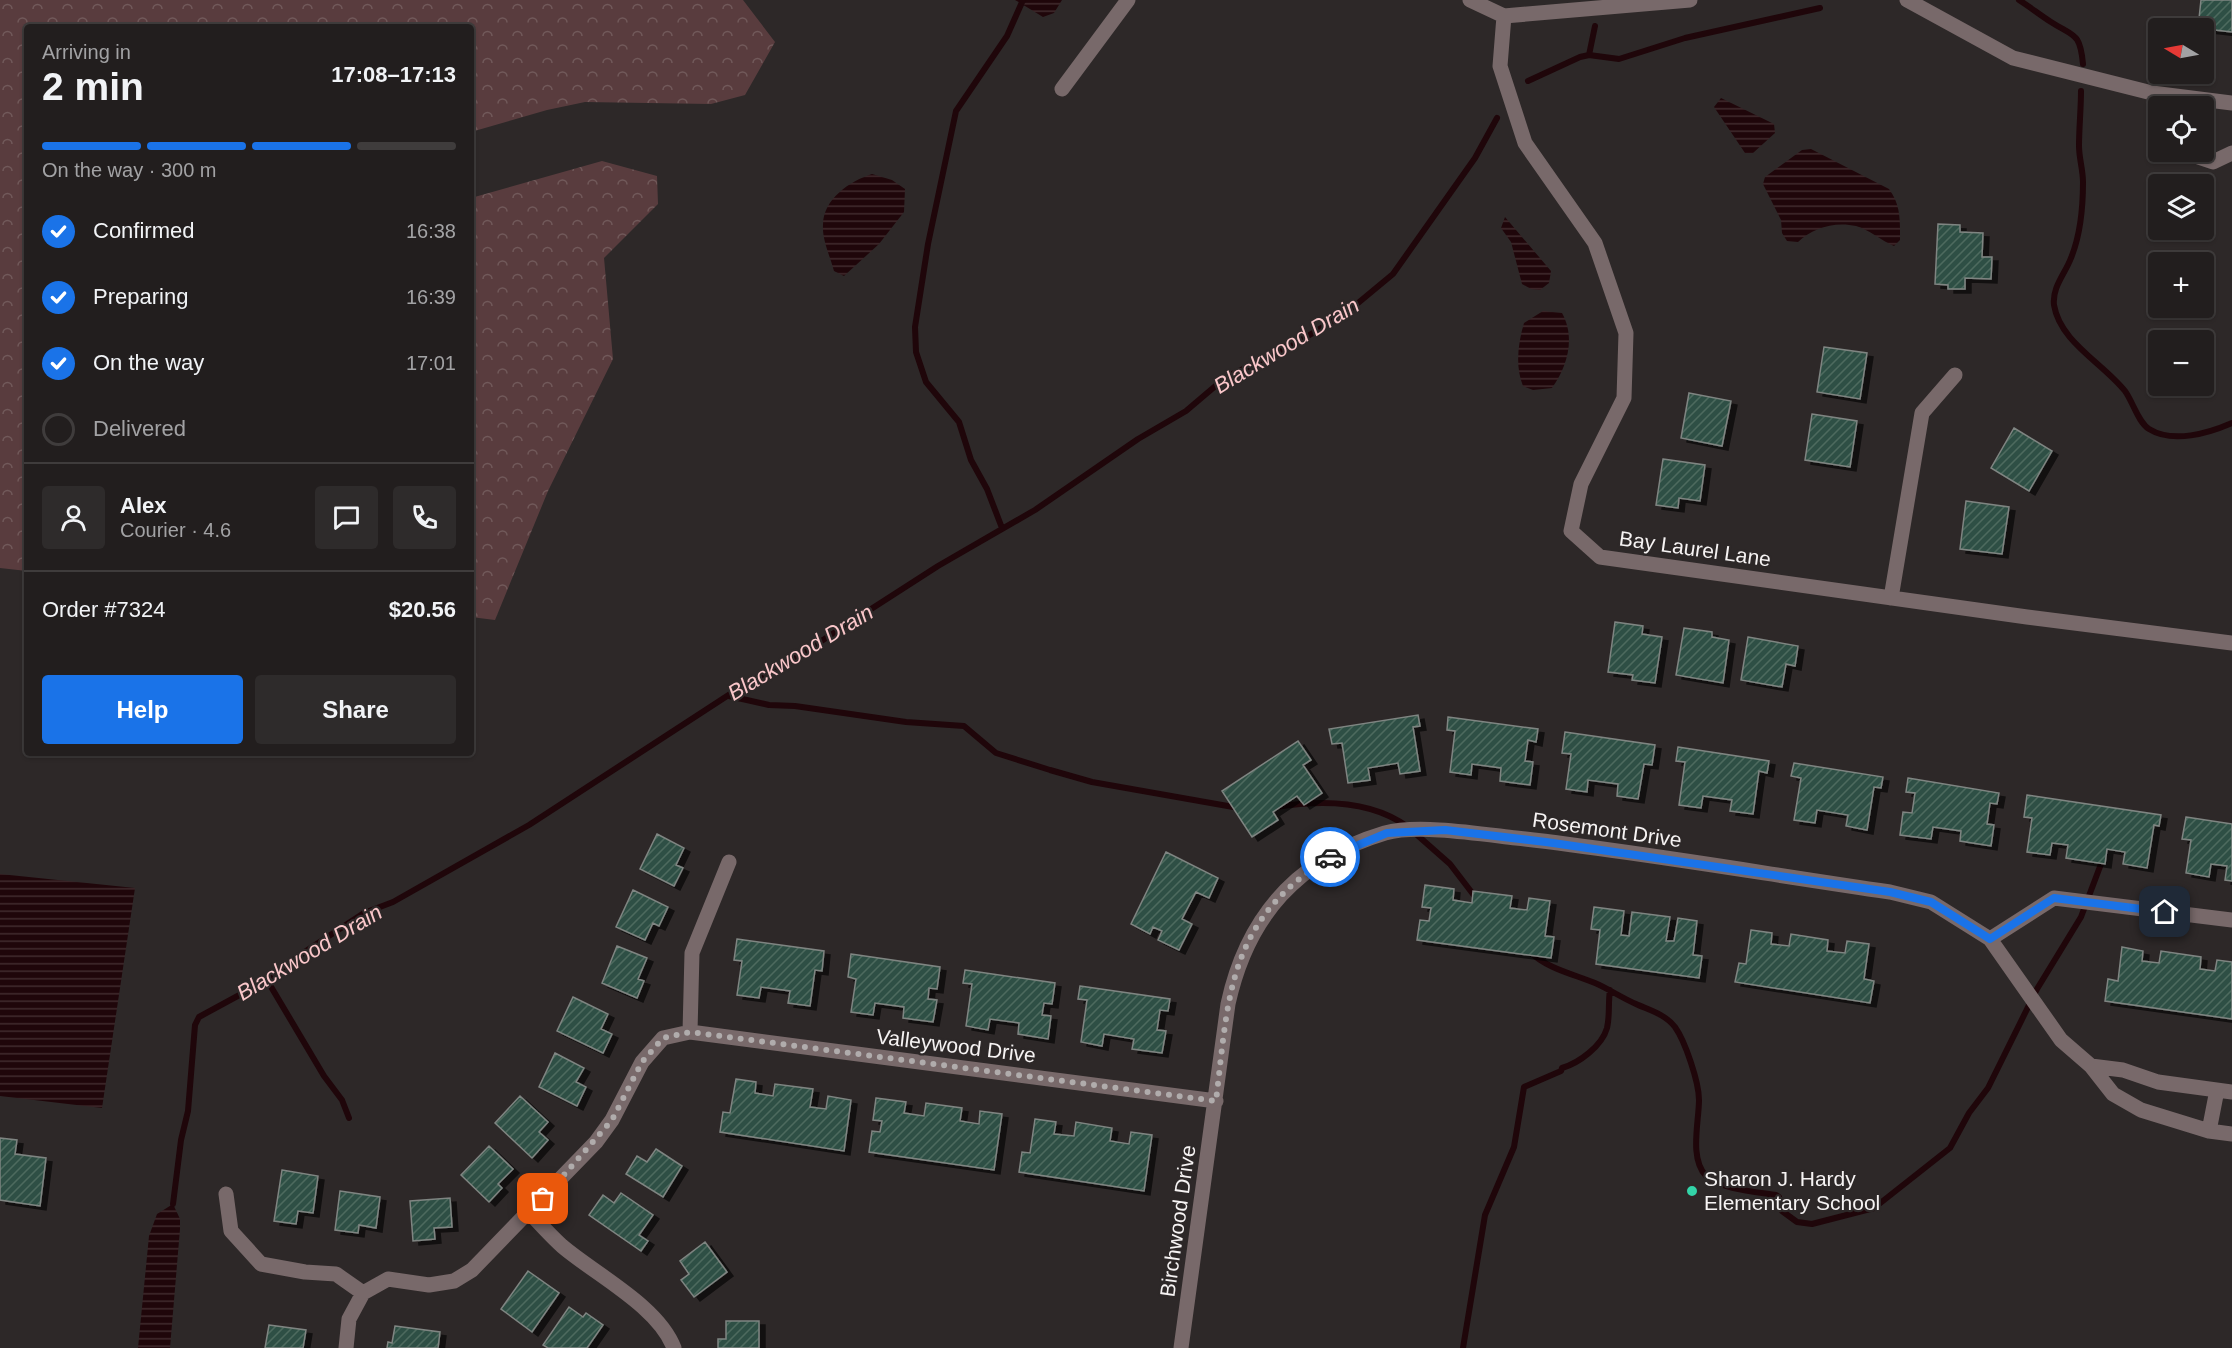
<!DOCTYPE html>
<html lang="en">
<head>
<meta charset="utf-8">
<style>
  body { margin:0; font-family:Helvetica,sans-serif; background:#2e2b2b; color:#f1f3f6; height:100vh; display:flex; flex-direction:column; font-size:22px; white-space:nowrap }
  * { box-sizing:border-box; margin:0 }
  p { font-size:20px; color:#a2a2a4 }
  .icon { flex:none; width:33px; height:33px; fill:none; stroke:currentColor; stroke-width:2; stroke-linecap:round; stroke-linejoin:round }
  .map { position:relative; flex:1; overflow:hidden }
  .sheet { position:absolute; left:24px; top:24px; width:450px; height:732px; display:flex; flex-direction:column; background:#221e1e; border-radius:6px; box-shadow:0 2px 4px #0004,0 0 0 2px #3f3c3c }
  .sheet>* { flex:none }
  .needle { width:39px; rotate:280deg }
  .controls { position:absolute; left:2148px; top:18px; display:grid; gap:12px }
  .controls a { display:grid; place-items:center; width:66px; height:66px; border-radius:6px; background:#221e1e; box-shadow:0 2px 4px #0004,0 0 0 2px #3f3c3c; font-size:30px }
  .pin { position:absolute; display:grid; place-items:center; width:51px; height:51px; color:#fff; margin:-26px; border-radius:12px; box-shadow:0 3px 9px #0006 }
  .courier { position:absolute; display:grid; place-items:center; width:60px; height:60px; margin:-30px; border:4px solid #1a73e8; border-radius:50%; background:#fff; color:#222; box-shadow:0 2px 8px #0007 }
  .head em { font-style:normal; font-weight:800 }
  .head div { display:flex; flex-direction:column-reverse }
  .head { display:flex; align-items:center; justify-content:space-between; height:102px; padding:0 18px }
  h1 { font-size:39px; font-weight:800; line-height:45px }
  .bar { display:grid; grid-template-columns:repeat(4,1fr); gap:9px 6px; align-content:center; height:72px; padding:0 18px }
  .bar i { height:8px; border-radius:4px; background:#3f3c3c }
  .bar .on { background:#1a73e8 }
  .bar p { grid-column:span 4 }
  .line { display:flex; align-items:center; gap:15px; padding:0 18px; border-top:2px solid #3f3c3c }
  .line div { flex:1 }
  .round { display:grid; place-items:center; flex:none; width:63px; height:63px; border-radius:6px; background:#2e2b2b }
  ol { padding:0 18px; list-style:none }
  li { display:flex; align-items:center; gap:18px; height:66px }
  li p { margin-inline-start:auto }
  li .icon { padding:6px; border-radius:50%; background:#1a73e8; color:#fff; stroke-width:4 }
  li:last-child { color:#a2a2a4 }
  li i { width:33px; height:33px; border:3px solid #3f3c3c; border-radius:50% }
  .button { display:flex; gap:12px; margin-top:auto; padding:12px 18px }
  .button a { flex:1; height:69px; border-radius:6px; background:#1a73e8; color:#fff; font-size:24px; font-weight:800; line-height:69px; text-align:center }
  .button a+a { background:#2e2b2b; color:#f1f3f6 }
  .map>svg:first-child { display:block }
  .forest { fill:url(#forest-crowns) }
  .water { fill:url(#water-rules) }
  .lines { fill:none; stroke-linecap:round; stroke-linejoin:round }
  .stream { stroke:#1f060a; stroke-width:6 }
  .building { fill:url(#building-hatch); stroke:#7f8582; stroke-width:1.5; filter:url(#shadow) }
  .street { stroke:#78696a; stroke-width:15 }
  .done { stroke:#b0acac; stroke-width:6; stroke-dasharray:0 10.8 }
  .route { stroke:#1a73e8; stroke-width:8 }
  .poi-dot { fill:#33d4a8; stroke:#2d2828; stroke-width:2 }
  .labels { text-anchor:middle; stroke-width:4.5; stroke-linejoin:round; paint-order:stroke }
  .street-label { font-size:21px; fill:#f6f3f3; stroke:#2d2828 }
  .poi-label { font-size:21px; fill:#f6f3f3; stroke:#2d2828; text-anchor:start }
  .water-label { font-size:22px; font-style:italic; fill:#fac7ca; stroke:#2d2828 }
</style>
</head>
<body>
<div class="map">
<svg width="2232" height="1348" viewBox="0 0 2232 1348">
  <defs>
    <pattern id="forest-crowns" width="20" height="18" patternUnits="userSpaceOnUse" patternTransform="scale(1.5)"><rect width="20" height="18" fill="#593c3e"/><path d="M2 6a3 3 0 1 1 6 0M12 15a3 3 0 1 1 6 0" fill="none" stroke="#71595a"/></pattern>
    <pattern id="water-rules" width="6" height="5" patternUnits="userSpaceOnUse" patternTransform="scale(1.5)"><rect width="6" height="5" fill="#1f060a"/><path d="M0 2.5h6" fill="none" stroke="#402b2e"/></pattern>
    <pattern id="building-hatch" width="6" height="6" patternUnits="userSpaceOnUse" patternTransform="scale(1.5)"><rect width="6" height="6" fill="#2f5044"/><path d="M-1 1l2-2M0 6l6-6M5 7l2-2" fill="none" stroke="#4e6a5f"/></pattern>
    <filter id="shadow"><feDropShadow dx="6" dy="4" stdDeviation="0" flood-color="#0009"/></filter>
  </defs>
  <rect width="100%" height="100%" fill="#2d2828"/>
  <!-- forest -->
  <path class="forest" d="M0,0H743L775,42L745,95L711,104L585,102L547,110L471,132V27H27V571L0,568Z
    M602,161L657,176L658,204L604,258L613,359L548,491L495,620L471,617V198Z"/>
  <!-- water -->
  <path class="water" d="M1015,0H1062L1054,13L1043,17Z
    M1721,98L1774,124L1775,133L1753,153H1745L1714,107Z
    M1811,149L1889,189C1901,205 1900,221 1900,240L1894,246C1882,241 1868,229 1856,226C1835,221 1812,228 1798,242L1787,241L1782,233L1781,220L1763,184L1765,177L1802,150Z
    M872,174L892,180L905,189L904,212L879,244L844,276L834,271C830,256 822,240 823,225C823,199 850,181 872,174Z
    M1505,217L1551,271L1549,283L1540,290L1531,289L1522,284L1511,242L1501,228Z
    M1543,311L1562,313C1576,338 1567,367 1552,388L1533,390L1523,386C1515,366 1518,343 1524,323Z
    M0,874L135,888L102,1108L0,1096Z
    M173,1204L180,1219V1229L170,1348H138L149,1236L157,1214Z"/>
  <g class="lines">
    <!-- stream -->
    <path class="stream" d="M2019,0C2030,7 2040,15 2051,22C2074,37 2080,32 2083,64
      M1589,55L1595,26
      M1528,81L1580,57L1589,55L1619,59L1685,38L1820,8
      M2081,91C2081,109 2079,128 2079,146C2079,158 2083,170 2083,182C2083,206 2080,236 2071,258C2065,274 2052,287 2054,305C2060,342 2103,363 2125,391C2133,402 2138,422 2149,429C2173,444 2209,433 2232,423
      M1002,528L987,489L971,460L959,422L926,382L916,352L915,327L928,244L956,111L1007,36L1023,0
      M729,696L769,705L795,706L906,722L964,726L996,753L1050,770L1092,782L1239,808
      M1276,807C1319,800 1371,800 1408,827
      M1416,834L1450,864L1476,898
      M1530,952C1548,969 1573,974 1595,983C1609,989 1622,998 1636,1004C1649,1010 1665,1014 1675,1027C1685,1041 1699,1082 1699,1100C1699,1122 1689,1158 1706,1176C1719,1189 1757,1192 1776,1195L1779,1197L1782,1211L1797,1222L1812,1224L1874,1208L1950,1148L1969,1113L1988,1088L2037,989L2081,917L2104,856
      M267,980L324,1076L342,1100L349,1118
      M173,1204L181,1140L188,1111L195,1025L199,1017L267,980L303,953L364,913L393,902L529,825L747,683L795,658L938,566L1035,510L1138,439L1186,411L1226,377L1288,348L1346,313L1393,274L1475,158L1497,118
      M1463,1348L1485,1215L1514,1147L1524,1087L1561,1071L1562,1068C1579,1063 1602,1046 1607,1028C1610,1016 1608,1002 1610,990"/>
  </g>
  <!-- building -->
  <path class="building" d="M2201,0H2232V32L2198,28Z
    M1938,224L1960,225V232L1983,233L1982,257H1992L1991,279L1965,278V289H1948V285L1935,284Z
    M1824,347L1867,353L1860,399L1817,392Z
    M1689,393L1731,401L1722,446L1681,438Z
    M1812,414L1857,421L1850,467L1805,460Z
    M2014,428L2052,451L2029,491L1991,468Z
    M1663,459L1705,465L1700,501L1679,498L1678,508L1656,505Z
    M1966,501L2009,507L2002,554L1960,549Z
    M1615,622L1643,626L1642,634L1662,637L1655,683L1632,680L1633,675L1608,672Z
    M1684,628L1712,632V637L1729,640L1723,683L1676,675Z
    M1748,637L1798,646L1795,666L1786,664L1782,687L1741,680Z
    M1418,715L1420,726L1413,727L1420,771L1400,774L1398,763L1368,768L1370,780L1348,783L1342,743L1332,744L1329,729Z
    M1448,717L1538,729L1536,742L1528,740L1525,761L1533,762L1530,785L1500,781L1501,768L1472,764L1471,775L1450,772L1455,731L1447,730Z
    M1565,732L1655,745L1652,765L1644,764L1638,799L1617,796L1618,784L1588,780L1587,792L1566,789L1571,754L1562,753Z
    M1298,741L1311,760L1303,765L1322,793L1304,805L1297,796L1273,812L1278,820L1252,837L1222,791Z
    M1678,747L1769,761L1767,773L1759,771L1753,814L1730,811L1732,800L1703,796L1701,808L1679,805L1685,762L1676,761Z
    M1794,763L1883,777L1881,788L1874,787L1867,830L1846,826L1848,815L1817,810L1815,823L1794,820L1801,778L1791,776Z
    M1908,778L1999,793L1997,804L1990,803L1987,824L1994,825L1991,846L1960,841L1961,831L1933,827L1931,839L1900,835L1903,812L1912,813L1915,793L1906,792Z
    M2027,795L2161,815L2159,826L2154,825L2147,868L2123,864L2125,852L2107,849L2105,864L2066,858L2068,845L2052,843L2050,855L2027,852L2032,818L2024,817Z
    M2186,817L2232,824V881L2225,880L2227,866L2211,864L2209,877L2186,873L2191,840L2182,839Z
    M657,834L684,848L676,865L683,868L674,886L640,869Z
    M1166,852L1218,878L1209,898L1196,892L1182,919L1192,924L1179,950L1158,940L1162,931L1153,927L1150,934L1131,924Z
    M1425,885L1454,889L1453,900L1472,903L1473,891L1512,896L1510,908L1527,910L1529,898L1550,901L1545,936L1554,937L1551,958L1417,940L1420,920L1429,921L1431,908L1422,907Z
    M633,890L668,907L659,926L653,923L645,940L616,927Z
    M1594,907L1624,911L1621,935L1629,936L1632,912L1670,917L1666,941H1674L1678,918L1697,921L1693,955L1702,956L1699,978L1596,964L1600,930L1591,929Z
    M1751,930L1772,933L1771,944L1789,946L1791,934L1828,940L1827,951L1845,953L1847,941L1869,944L1864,979L1874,981L1870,1003L1735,982L1739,963L1746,964Z
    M737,939L824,951L822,971L815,970L810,1006L788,1003L790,991L761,987L759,998L737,995L742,961L734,960Z
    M617,946L647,958L638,979L644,981L637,998L602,983Z
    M2122,947L2143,951L2142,961L2159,963L2161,951L2201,957L2200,969L2215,971L2217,960L2232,962V1019L2105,1001L2108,979L2118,981Z
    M851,954L940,967L937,989L929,988L928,999L937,1000L933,1022L903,1018L904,1007L875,1003L873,1015L851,1012L856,979L848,977Z
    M965,970L1055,983L1052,1004L1044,1003L1042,1015L1051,1016L1048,1039L1018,1034L1019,1023L990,1019L988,1030L966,1026L972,984L963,983Z
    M1080,986L1170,999L1168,1011L1160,1010L1157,1030L1166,1031L1162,1053L1132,1049L1134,1039L1104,1034L1102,1046L1081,1042L1087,1000L1078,999Z
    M573,997L608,1014L601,1029L612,1034L603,1053L557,1031Z
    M555,1053L584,1068L576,1082L586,1087L577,1106L539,1087Z
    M736,1079L756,1082L755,1093L773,1096L775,1084L813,1089L810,1107L826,1109L828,1096L851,1100L844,1151L720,1132L723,1112L730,1113Z
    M520,1096L548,1122L539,1132L548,1140L532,1158L495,1123Z
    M876,1098L906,1102L904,1113L924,1116L926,1103L962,1108L960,1121L979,1124L980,1111L1002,1114L994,1170L869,1152L872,1131L880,1132L882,1121L873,1120Z
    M1035,1119L1056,1122L1054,1134L1074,1136L1076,1122L1112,1128L1110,1141L1129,1144L1131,1132L1152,1135L1144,1191L1019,1172L1022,1152L1030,1153Z
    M0,1138L17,1140L15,1154L46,1158L40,1206L0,1200Z
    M489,1146L513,1169L498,1184L502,1188L489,1202L461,1175Z
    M656,1149L682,1166L663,1197L626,1174L637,1156L647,1162Z
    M282,1170L318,1176L313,1213L298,1211L296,1224L274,1221Z
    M340,1191L380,1197L376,1228L359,1225L358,1233L335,1230Z
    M621,1193L653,1215L639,1235L648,1241L641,1251L589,1215L603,1195L614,1203Z
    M450,1198L452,1227L434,1228L435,1239L413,1241L410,1201Z
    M705,1242L727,1272L694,1297L681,1280L689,1274L680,1261Z
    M528,1271L559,1293L532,1332L501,1309Z
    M569,1307L583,1317L586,1313L603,1325L587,1348H548L543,1345Z
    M726,1321H759V1348H718V1339H726Z
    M269,1325L306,1330L303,1348H265Z
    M395,1326L440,1332L438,1348H387L388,1342L392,1343Z"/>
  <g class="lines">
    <!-- street -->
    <path class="street" d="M1470,0L1504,16L1690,0
      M1907,0L2013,58L2152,93L2232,103
      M1504,16L1500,66L1525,143L1595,243L1626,333L1624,398L1581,484L1571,531L1600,557L2027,617L2232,643
      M1062,89L1128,0
      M2190,152L2192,155L2213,162L2232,153
      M1891,598L1922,413L1955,375
      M1990,939L2054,898L2232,920
      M690,1032L692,953L729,862
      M2091,1066L2123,1070L2158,1082L2232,1092
      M2209,1131L2217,1090
      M226,1194L231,1231L261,1264L305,1272L336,1274L363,1293L388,1279L429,1285L454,1281L472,1270L596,1142L612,1120L642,1062L663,1038L690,1032L1216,1101
      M530,1213C540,1224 551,1236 562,1246C596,1275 658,1306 674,1348
      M346,1348L349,1319L363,1293
      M1181,1348L1228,1004C1247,916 1298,859 1385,833C1418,824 1481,834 1516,838C1641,852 1765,874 1890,892L1931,902L1990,939L2061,1040L2091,1066L2113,1094L2141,1110L2209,1131L2232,1134"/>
  </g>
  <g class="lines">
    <!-- done -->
    <path class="done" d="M543,1199L612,1120L642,1062L663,1038L690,1032L1216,1101C1229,992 1228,921 1330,857"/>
    <!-- route -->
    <path class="route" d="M1330,857L1387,833L1445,830L1546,842L1890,892L1931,902L1990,939L2054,898L2165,912"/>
  </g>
  <!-- markers -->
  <circle class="poi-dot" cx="1692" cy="1191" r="6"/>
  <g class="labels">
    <!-- street labels -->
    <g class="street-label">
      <text transform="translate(1695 549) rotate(8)" y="7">Bay Laurel Lane</text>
      <text transform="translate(1607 830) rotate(8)" y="7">Rosemont Drive</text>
      <text transform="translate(956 1046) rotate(7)" y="7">Valleywood Drive</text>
      <text transform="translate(1178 1221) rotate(-82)" y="7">Birchwood Drive</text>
    </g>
    <!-- poi labels -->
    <g class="poi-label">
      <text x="1704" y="1186">Sharon J. Hardy<tspan x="1704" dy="24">Elementary School</tspan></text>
    </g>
    <!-- water labels -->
    <g class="water-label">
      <text transform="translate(1286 345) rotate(-31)" y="8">Blackwood Drain</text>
      <text transform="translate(800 652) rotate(-31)" y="8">Blackwood Drain</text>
      <text transform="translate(309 952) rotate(-31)" y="8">Blackwood Drain</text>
    </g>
  </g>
</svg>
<div class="controls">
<a><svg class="needle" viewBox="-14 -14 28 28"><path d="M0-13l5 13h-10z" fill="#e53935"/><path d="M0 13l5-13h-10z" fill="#a2a2a4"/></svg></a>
<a><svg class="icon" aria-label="locate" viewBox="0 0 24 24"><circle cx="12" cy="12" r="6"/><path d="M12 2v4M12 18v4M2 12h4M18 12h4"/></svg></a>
<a><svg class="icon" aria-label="layers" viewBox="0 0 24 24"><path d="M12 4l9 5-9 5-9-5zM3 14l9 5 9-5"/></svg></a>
<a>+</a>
<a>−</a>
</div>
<div class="pin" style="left:543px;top:1199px;background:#ea580c"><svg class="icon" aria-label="bag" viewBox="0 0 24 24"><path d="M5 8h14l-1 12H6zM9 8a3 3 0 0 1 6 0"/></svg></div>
<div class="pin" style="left:2165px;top:912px;background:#1f2937"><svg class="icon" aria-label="home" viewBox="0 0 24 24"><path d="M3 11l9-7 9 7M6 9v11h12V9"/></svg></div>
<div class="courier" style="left:1330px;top:857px"><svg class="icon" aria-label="car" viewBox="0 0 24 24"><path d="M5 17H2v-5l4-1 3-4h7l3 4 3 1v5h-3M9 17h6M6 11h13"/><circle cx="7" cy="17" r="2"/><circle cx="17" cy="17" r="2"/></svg></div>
<section class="sheet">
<div class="head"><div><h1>2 min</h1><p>Arriving in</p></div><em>17:08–17:13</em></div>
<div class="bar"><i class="on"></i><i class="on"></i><i class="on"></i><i></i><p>On the way · 300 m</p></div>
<ol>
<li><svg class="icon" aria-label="check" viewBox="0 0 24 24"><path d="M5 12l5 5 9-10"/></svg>Confirmed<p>16:38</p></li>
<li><svg class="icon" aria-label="check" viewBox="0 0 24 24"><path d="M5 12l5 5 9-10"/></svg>Preparing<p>16:39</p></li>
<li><svg class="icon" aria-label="check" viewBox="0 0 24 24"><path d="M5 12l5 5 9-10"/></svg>On the way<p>17:01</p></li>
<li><i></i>Delivered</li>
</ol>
<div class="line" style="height:108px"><a class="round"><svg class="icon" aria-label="person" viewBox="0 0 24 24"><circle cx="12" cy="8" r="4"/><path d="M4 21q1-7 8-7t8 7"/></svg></a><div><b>Alex</b><p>Courier · 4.6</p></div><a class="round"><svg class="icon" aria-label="chat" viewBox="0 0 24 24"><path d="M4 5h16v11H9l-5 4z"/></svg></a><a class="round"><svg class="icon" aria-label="phone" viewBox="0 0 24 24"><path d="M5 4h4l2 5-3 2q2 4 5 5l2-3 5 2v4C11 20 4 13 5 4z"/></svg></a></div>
<div class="line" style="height:78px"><div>Order #7324</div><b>$20.56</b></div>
<div class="button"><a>Help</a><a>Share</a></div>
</section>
</div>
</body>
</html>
